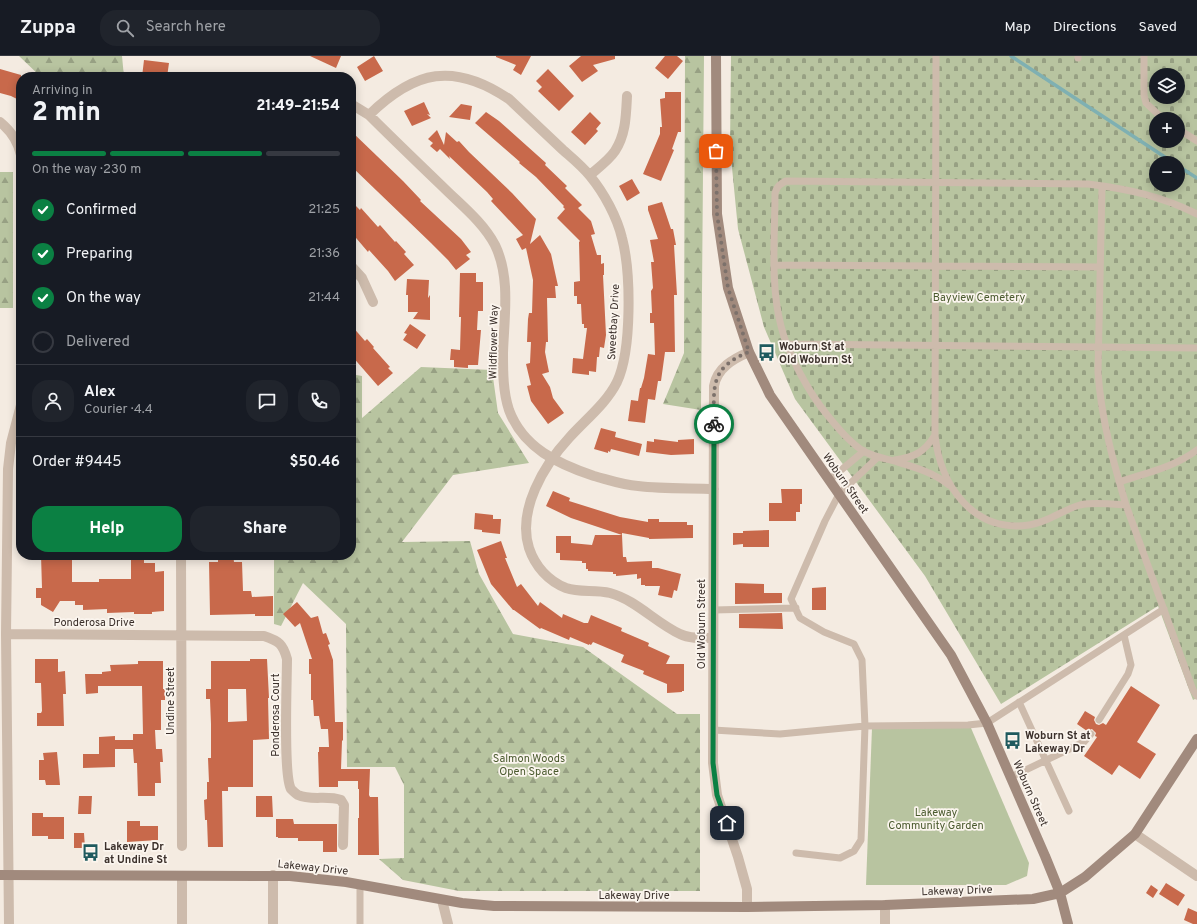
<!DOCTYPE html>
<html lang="en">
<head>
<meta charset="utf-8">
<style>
  body { margin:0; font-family:Overpass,sans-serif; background:#20242c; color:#f1f3f6; height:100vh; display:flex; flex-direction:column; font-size:15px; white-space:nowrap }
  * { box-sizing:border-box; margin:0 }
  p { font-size:13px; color:#9ea1a6 }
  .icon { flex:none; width:22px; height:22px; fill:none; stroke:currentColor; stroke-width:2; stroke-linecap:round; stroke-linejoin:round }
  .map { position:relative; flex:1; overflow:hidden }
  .sheet { position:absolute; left:16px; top:16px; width:340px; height:488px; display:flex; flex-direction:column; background:#171b24; border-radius:16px; box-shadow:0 2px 10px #0003 }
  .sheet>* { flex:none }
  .tools { position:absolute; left:1149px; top:12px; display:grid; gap:8px }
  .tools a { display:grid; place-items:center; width:36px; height:36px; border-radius:50%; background:#171b24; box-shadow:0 2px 10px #0003; font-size:20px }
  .pin { position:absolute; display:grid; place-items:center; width:34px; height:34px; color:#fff; margin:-17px; border-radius:8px; box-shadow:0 2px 6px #0006 }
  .courier { position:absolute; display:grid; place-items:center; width:40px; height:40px; margin:-20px; border:3px solid #0b8043; border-radius:50%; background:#fff; color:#222; box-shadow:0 1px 5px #0007 }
  .headline em { font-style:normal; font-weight:800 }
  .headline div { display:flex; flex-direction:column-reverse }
  .headline { display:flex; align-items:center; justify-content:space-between; height:68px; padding:0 16px }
  h1 { font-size:26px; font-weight:800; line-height:30px }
  .bar { display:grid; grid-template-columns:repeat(4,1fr); gap:6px 4px; align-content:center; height:48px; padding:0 16px }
  .bar i { height:5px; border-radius:3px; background:#363941 }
  .bar .on { background:#0b8043 }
  .bar p { grid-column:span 4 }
  .line { display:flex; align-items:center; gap:10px; padding:0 16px; border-top:1px solid #363941 }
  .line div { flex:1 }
  .round { display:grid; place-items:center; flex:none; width:42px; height:42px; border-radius:16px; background:#20242c }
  ol { padding:0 16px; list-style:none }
  li { display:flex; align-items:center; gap:12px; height:44px }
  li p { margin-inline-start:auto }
  li .icon { padding:4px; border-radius:50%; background:#0b8043; color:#fff; stroke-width:4 }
  li:last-child { color:#9ea1a6 }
  li i { width:22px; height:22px; border:2px solid #363941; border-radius:50% }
  .primary-button { display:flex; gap:8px; margin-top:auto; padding:8px 16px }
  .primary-button a { flex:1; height:46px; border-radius:16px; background:#0b8043; color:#fff; font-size:16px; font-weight:800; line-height:46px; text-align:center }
  .primary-button a+a { background:#20242c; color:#f1f3f6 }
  header { display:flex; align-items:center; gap:24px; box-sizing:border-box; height:56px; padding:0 20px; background:#171b24; border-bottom:1px solid #363941 }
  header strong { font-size:19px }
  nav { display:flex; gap:22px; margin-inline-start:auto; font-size:14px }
  .search { width:280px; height:36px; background:#20242c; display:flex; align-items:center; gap:10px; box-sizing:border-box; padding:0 14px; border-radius:16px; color:#9ea1a6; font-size:15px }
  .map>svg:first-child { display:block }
  .green { fill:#b8c4a0 }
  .forest { fill:url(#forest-firs) }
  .cemetery { fill:url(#cemetery-stones); fill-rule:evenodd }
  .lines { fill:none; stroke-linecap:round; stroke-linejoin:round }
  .stream { stroke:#7fb0b2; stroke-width:3.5 }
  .building { fill:#c8694b; fill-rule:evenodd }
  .lane { stroke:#cdbbac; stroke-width:7 }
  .street { stroke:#cdbbac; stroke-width:10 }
  .secondary { stroke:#a18a7d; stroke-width:10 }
  .done { stroke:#7c716b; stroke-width:4; stroke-dasharray:0 7.2 }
  .route { stroke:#0b8043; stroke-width:5 }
  .labels { text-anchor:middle; stroke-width:3.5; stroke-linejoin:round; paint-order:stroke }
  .park-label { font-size:11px; fill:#4a5a2e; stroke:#fbf5ee }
  .street-label { font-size:11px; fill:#3b302b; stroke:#fbf5ee }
  .poi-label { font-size:11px; font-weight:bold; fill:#3b302b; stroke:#fbf5ee; text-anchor:start }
</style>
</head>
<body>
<header>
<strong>Zuppa</strong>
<div class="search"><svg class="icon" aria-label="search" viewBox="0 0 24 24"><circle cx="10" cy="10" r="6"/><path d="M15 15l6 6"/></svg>Search here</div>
<nav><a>Map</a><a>Directions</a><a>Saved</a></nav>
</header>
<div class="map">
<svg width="1197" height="868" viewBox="0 0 1197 868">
  <defs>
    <pattern id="forest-firs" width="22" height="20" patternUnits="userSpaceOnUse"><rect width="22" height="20" fill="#b8c4a0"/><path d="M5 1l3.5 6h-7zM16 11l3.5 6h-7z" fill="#97a083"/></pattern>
    <pattern id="cemetery-stones" width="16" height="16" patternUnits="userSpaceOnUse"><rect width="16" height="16" fill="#b8c4a0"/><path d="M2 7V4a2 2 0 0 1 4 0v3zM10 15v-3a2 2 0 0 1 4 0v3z" fill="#97a083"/></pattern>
  </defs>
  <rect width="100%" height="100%" fill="#f4ebe1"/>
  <!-- green -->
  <path class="green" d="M872,672H971L1029,807L1027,820L1006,829H866Z"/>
  <!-- forest -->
  <path class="forest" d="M19,0H122L124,21H41Z
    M685,0H704L701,354L663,348L684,297Z
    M0,116H13V252H0Z
    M421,311L492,314L498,357L529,407L453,419L402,486L470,485L479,518L513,578L583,591L677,658H700V835H459L403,824L379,803L404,802V729L395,711H347L346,568L303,527L281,570L274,568V499H351V318L362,320V362Z"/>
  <!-- cemetery -->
  <path class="cemetery" d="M731,0H1197V642L1193,644L1158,550L1001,648L925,520L795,343L764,271L738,173L730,91ZM1156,19H1178V41H1156ZM1156,63H1178V85H1156ZM1156,107H1178V129H1156Z"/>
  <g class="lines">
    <!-- stream -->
    <path class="stream" d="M1011,0L1174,107
      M1178,110L1197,122"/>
  </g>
  <!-- building -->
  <path class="building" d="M310,0H341L336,12Z
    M374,0L383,15L365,25L357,11Z
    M496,0H531L521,19L513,14L516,9L496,1Z
    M581,0H615V3L593,9L598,15L582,26L569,10Z
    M665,0H677L683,5L668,23L655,12Z
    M144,4L169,7L167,21H142Z
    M0,13L21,19V45L11,40L0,37Z
    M548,13L574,40L559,55L538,35L542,31L536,25Z
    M665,36H681V76H678L672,93L674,94L661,125L643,118L660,78V71H662L660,43L665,42Z
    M424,46L430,59L427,58L431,62L412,70L404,55Z
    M461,48L472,50L470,64L449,61Z
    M486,56L499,65L546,107L545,109L567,130L565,132L582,149L578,152L591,165L595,178L591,179L597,199H601V208L604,207V219H603L606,279L604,292L600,291L599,301H597L596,316L589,315V319L572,317L573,302L583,303L587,272H584V268H582L581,248H577V240H574V226L580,225L579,186L580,185L557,162L565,153L563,151L564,150L536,121L519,107L520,106L475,67Z
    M590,56L601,67L596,73L598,75L585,89L571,76Z
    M437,74L444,89L446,76L457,86L459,85L469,96L512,137L536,163L530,188L540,179L551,198L558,230H555L556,242H547L548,286H546L545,296L549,316L542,318L550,331L553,342L564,357L548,368L531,345L527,330L531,329L526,308L530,307L531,286H527L528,263L529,257H532L533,224L526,192L522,194L516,183L523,179L491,145L493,143L487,136L449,100L450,103L440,93L437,96L430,90L433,87L428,83Z
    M351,75L403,125L421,144L420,145L461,183L471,196L466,199L470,203L456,214L448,204L431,187L351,110Z
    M632,123L640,137L627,145L619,130Z
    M351,145L360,154L361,152L378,171L380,169L395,186L396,185L406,196L404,198L414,209L395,225L388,215L369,194L368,196L351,176Z
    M662,146L671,173H673L676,189H674L677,239H674L675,296H665L661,325H658L655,344L648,343L645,367L628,365L631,344L638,345L640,332H641L644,322L648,298L655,299L654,267H650V257H652L651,235L653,232L651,206H654L650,184L658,183L648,154V150Z
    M460,217H476V226H483V255H478L477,274H481L478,309H468V312L454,311V304H450L451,293L460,294L461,261H459Z
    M407,223L429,224L428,242L430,239V264L413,263L418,256H408V239H406Z
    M410,268L426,279L417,293L403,284L407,278L404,277Z
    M351,269L365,285L367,283L374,291L373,292L390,311L388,312L393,317L378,330L351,299Z
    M601,372L616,376L615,381L642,388L639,400L611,393L610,396L608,395V397L594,393Z
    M654,383L678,386V384L694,383V398L671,399L646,396L647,385L654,386Z
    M781,433H802V448H800V456H796V465H769V447H782Z
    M553,435L570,442L569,445L620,461L648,466V463H659V466H687V469H693V482L649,483V482L622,477V479L571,462L546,450Z
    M475,457L493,459V463H501L500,478L482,476V474L474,473Z
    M769,474V491H743V488L733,489V477H743V475Z
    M595,479H622L623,501H626L627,506L652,505V512H658L681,518L677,535L674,534L672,542L658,539L660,530H645V529H641V522L637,523V518L616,520V518H613V516L588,515V513H586V507H582V505L560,504V497H556V480H571V487L592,489Z
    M501,485L507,502H505L517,531L521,528L538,550L540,546L562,562L563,558L584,567H588L591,559L622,572L621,575L649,587L648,590L670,600L666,608H684V635H682V636L667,637V628L643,618L644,615L621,606L624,599L593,586L591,589L589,588V589L570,581L569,584L541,572L540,573L514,554H513L491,528L477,494Z
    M41,499H69V504H72V526H99V523H131V499H144V507H155V516L164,515V555L152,556V558H134V556L107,557V553L83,554V549H75V545H60L53,556L41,549V542H36V532H42Z
    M218,499H233L234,506H242L243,535H251L252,541L273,540V560H255V558L210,559L209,506H218Z
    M735,527L764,528V537H782V547L735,548Z
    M826,531V554H812V532Z
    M297,546L311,562L318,560L323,578L326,577L330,588L328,589L333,604L335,666H343V684L342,685L341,713H370L369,739L370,741H378L379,799H358V762H359V733H358V725H338V731H319L318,696H319V691H329L328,673H321L319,660H314L313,644H311V618H309V603H312L300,567L295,571L283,558Z
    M782,557L783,573L739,572V558Z
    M35,603H58V616L65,615L66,638H63L64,670H37V657H41L42,655L41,627H35Z
    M250,603H267L269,642H268L269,683L253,684V731H228V735H222L223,791H208L207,764H205L204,744L207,743V726H209L208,702H211V668L210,643H206V633H211V605H250ZM228,633H246L247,665L228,666Z
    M138,605H163V633H165V644H161V674H155L156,693H162L163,706H160L161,727H155V740H138L137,707H134L133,693H115V711L83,712V698H99V681L115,680V684H133V678H143L142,630H98V637L86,638L85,618H102V616L111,615L110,609L138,608Z
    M1131,630L1160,649L1137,686L1156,698L1140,723L1119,709L1112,719L1084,700L1097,681L1095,680L1096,677L1092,673L1087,675L1077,668L1085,655L1095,661L1094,664L1096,668L1099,669L1103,667L1106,669Z
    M57,696L60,729H46L45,724H39V704H44L43,697Z
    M79,740H92L91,758H78Z
    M256,740H272L273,761H256Z
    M32,757H43V761H64V783H48V780H32Z
    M276,763H293L294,768H337V796H323V785H298V782H278V781H276Z
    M127,765H140V770H158V784L127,786Z
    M74,777H84L85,792H74Z
    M1166,827L1185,839L1178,850L1159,838Z
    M1151,829L1158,834L1153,842L1146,837Z
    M1188,852L1197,856V868H1193L1184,864Z"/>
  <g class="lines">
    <!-- lane -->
    <path class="lane" d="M936,0L935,379C940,429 973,477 1029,469C1047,467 1062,454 1080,449C1094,446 1111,448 1126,449L1193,634L1197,640
      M1078,0V2
      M1144,0V39L1146,47L1163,63
      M1178,73L1197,85
      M1102,130L1098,316C1101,362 1113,405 1126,449
      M775,209L1100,211
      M787,288L1197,292
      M878,401L839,438L825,465L791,543L800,562L824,576L854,588L862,604L865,670L968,669L987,667L1164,553
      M895,404C914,401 924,397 935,379
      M829,424L864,395
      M1119,426C1146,417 1175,411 1197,394
      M949,429C933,416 914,411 894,405C884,402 875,401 865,396C851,388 839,373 828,360C809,337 788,299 781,270C770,228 775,180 775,137C777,130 780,128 786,125L1088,128C1128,133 1161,140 1197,158
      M714,554L796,552
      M1019,646L1069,755
      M1099,664L1128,618L1131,609L1124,579
      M713,674L780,678L865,670L861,784L854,795L840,802L796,797
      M1011,721L1084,686L1091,678
      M360,868V829"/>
    <!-- street -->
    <path class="street" d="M351,48L369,59C393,83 418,107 443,131C461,149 483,166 495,189C511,222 504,262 503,297C503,316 503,336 509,354C523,392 558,408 594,420C609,424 623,429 638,430C663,433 689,432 714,433
      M369,59C415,14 454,6 509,43C527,60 545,77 563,94C572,102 582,110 590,120C604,137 617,161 622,182C631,216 632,294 617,326C606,348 585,364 569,382C544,409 517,454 529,492C535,510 548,525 566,532C580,537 595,533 610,537C636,544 656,567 680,578C690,583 703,582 713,582
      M0,66C11,75 18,85 21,99
      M590,119C598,112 609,104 615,95C626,78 626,59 627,40
      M351,210L362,222L373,246
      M181,499L182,790
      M6,578L264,580C279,585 283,588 287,603C287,625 283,719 291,733C293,735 296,738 298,739C311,745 327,739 341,744L344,749L343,789
      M1135,778L1197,820
      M273,819V868
      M182,820V868
      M442,844L448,868
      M885,849V868
      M747,851V833L738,801L717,739L713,707L714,330C717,312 733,303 749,296
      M9,868L6,578L8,413L11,387L21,349"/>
    <!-- secondary -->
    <path class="secondary" d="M716,0L717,158L728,232L749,296L770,339L951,599L987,667L1045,800L1060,837L1068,868
      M0,819L290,820L346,826L462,847L494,850L747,851L885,849L1033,843L1060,837L1085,821L1135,778L1197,683"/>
  </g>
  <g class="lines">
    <!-- done -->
    <path class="done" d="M714,368C714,331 709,312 749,296L728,232L717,158L716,95"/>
    <!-- route -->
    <path class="route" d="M714,368L713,707L717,739L727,767"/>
  </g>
  <!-- icons -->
  <defs>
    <symbol id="bus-bare" viewBox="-9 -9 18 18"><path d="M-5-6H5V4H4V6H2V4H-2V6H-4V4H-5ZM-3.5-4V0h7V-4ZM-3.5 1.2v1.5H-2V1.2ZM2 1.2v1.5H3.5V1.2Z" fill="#1f5a5e" stroke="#fbf5ee" stroke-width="2.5" paint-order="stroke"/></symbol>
  </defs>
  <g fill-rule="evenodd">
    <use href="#bus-bare" x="754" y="284" width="25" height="25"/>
    <use href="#bus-bare" x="1000" y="672" width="25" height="25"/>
    <use href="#bus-bare" x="78" y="784" width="25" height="25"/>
  </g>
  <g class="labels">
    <!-- park labels -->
    <g class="park-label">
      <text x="979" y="245">Bayview Cemetery</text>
      <text x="529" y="706">Salmon Woods<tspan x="529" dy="13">Open Space</tspan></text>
      <text x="936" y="760">Lakeway<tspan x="936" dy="13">Community Garden</tspan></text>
    </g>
    <!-- street labels -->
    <g class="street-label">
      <text transform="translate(613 266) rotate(-87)" y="4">Sweetbay Drive</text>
      <text transform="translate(493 286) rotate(-89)" y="4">Wildflower Way</text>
      <text transform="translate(846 427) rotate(55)" y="4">Woburn Street</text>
      <text x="94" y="570">Ponderosa Drive</text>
      <text transform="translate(701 568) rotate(-90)" y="4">Old Woburn Street</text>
      <text transform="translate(170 645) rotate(-90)" y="4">Undine Street</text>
      <text transform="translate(275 659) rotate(-90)" y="4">Ponderosa Court</text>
      <text transform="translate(1031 737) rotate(66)" y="4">Woburn Street</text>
      <text transform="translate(313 811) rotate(6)" y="4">Lakeway Drive</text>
      <text transform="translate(957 834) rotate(-2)" y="4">Lakeway Drive</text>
      <text x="634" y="843">Lakeway Drive</text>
    </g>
    <!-- poi labels -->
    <g class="poi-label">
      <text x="779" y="294">Woburn St at<tspan x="779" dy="13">Old Woburn St</tspan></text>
      <text x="1025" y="683">Woburn St at<tspan x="1025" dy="13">Lakeway Dr</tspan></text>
      <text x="104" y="794">Lakeway Dr<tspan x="104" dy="13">at Undine St</tspan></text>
    </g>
  </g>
</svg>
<div class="tools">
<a><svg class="icon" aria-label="layers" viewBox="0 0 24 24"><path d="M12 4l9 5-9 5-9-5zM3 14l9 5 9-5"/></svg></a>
<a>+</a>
<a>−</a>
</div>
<div class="pin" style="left:716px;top:95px;background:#ea580c"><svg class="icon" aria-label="bag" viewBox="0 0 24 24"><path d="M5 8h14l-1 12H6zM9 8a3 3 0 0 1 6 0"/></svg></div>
<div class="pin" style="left:727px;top:767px;background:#1f2937"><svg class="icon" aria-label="home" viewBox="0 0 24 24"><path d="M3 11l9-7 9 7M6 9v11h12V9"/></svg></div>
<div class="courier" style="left:714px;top:368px"><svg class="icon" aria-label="bike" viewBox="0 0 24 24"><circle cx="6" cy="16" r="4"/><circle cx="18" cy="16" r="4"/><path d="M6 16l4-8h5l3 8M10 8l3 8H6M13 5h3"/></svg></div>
<section class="sheet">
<div class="headline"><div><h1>2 min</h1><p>Arriving in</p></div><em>21:49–21:54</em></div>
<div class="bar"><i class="on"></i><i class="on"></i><i class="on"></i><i></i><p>On the way · 230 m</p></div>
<ol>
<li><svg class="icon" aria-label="check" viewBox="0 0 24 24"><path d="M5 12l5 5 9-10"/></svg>Confirmed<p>21:25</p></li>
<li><svg class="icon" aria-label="check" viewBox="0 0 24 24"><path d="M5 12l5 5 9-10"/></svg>Preparing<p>21:36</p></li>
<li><svg class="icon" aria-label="check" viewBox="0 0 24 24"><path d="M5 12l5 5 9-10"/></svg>On the way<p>21:44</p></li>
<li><i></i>Delivered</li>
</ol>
<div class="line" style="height:72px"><a class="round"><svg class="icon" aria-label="person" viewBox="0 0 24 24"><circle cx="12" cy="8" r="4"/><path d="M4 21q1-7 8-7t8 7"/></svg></a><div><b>Alex</b><p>Courier · 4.4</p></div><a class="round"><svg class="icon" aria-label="chat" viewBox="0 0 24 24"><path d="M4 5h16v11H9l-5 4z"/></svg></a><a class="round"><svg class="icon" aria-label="phone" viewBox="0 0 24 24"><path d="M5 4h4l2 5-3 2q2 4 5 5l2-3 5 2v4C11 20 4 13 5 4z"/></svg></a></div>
<div class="line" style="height:52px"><div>Order #9445</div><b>$50.46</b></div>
<div class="primary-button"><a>Help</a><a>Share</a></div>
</section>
</div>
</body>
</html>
